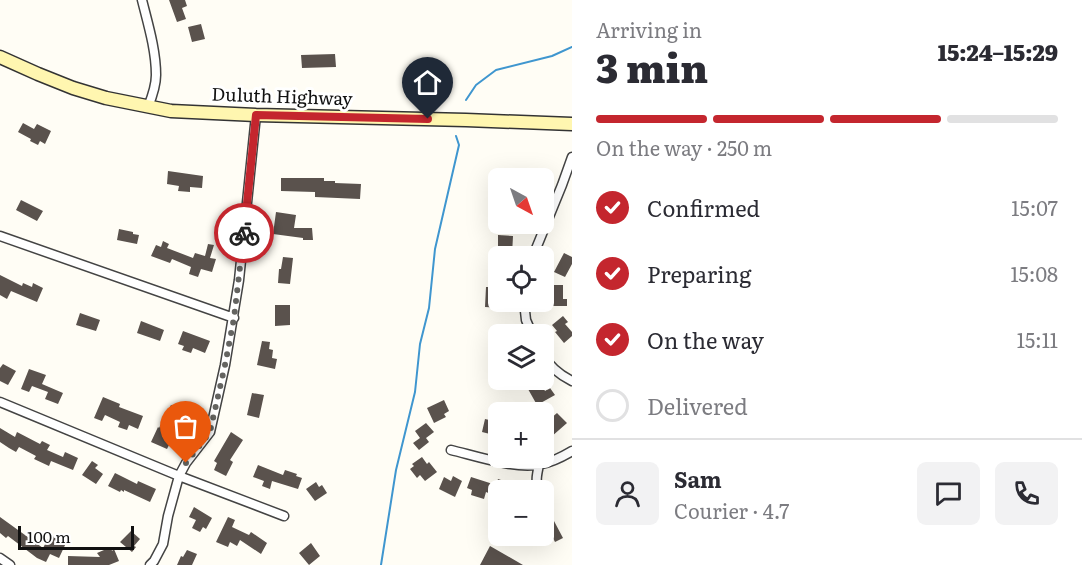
<!DOCTYPE html>
<html lang="en">
<head>
<meta charset="utf-8">
<style>
  body { margin:0; font-family:Literata,serif; background:#f2f2f3; color:#2b2b33; height:100vh; display:flex; flex-direction:column; font-size:22px; white-space:nowrap }
  * { box-sizing:border-box; margin:0 }
  p { font-size:20px; color:#7c7c81 }
  .icon { flex:none; width:33px; height:33px; fill:none; stroke:currentColor; stroke-width:2; stroke-linecap:round; stroke-linejoin:round }
  .map { position:relative; flex:1; overflow:hidden }
  .side { display:flex; flex-direction:column; background:#fff; width:510px }
  .side>* { flex:none }
  .needle { width:39px; rotate:140deg }
  .tools { position:absolute; left:488px; top:168px; display:grid; gap:12px }
  .tools a { display:grid; place-items:center; width:66px; height:66px; border-radius:9px; background:#fff; box-shadow:0 6px 24px #0002; font-size:30px }
  .scale { position:absolute; left:18px; bottom:15px; width:116px; box-sizing:border-box; padding-left:6px; border:3px solid #111; border-top:0; font-size:16px; line-height:21px; white-space:nowrap; color:#111; -webkit-text-stroke:4px #fff; paint-order:stroke }
  .pin { position:absolute; display:grid; place-items:center; width:51px; height:51px; color:#fff; margin:-62px -26px; border-radius:50% 50% 50% 0; rotate:-45deg; box-shadow:0 0 6px #0007 }
  .pin .icon { rotate:45deg }
  .courier { position:absolute; display:grid; place-items:center; width:60px; height:60px; margin:-30px; border:4px solid #c4262e; border-radius:50%; background:#fff; color:#222; box-shadow:0 2px 8px #0007 }
  .head em { font-style:normal; font-weight:800 }
  .head div { display:flex; flex-direction:column-reverse }
  .head { display:flex; align-items:center; justify-content:space-between; height:102px; padding:0 24px }
  h1 { font-size:39px; font-weight:800; line-height:45px }
  .bar { display:grid; grid-template-columns:repeat(4,1fr); gap:9px 6px; align-content:center; height:72px; padding:0 24px }
  .bar i { height:8px; border-radius:4px; background:#e1e1e2 }
  .bar .current { background:#c4262e }
  .bar p { grid-column:span 4 }
  .line { display:flex; align-items:center; gap:15px; padding:0 24px; border-top:2px solid #e1e1e2 }
  .line div { flex:1 }
  .round { display:grid; place-items:center; flex:none; width:63px; height:63px; border-radius:9px; background:#f2f2f3 }
  ol { padding:0 24px; list-style:none }
  li { display:flex; align-items:center; gap:18px; height:66px }
  li p { margin-inline-start:auto }
  li .icon { padding:6px; border-radius:50%; background:#c4262e; color:#fff; stroke-width:4 }
  li:last-child { color:#7c7c81 }
  li i { width:33px; height:33px; border:3px solid #e1e1e2; border-radius:50% }
  main { display:flex; flex:1; min-height:0 }
  .map>svg:first-child { display:block }
  .lines { fill:none; stroke-linecap:round; stroke-linejoin:round }
  .stream { stroke:#3f96cf; stroke-width:2 }
  .building { fill:#5a524d }
  .minor-casing { stroke:#444; stroke-width:11 }
  .secondary-casing { stroke:#333; stroke-width:15 }
  .minor { stroke:#fff; stroke-width:8 }
  .secondary { stroke:#fff6b0; stroke-width:12 }
  .done { stroke:#646461; stroke-width:6; stroke-dasharray:0 10.8 }
  .route { stroke:#c4262e; stroke-width:8 }
  .labels { text-anchor:middle; stroke-width:6; stroke-linejoin:round; paint-order:stroke }
  .street-label { font-size:18px; fill:#111; stroke:#fff }
</style>
</head>
<body>
<main>
<div class="map">
<svg width="572" height="565" viewBox="0 0 572 565">
  <rect width="100%" height="100%" fill="#fffdf5"/>
  <g class="lines">
    <!-- stream -->
    <path class="stream" d="M466,100L476,85L496,70L552,56L572,47
      M381,565L396,470L415,392L420,344L429,308L435,249L459,145L456,136"/>
  </g>
  <!-- building -->
  <path class="building" d="M169,0H185L187,6L182,8L186,19L177,22Z
    M201,24L205,39L192,42L188,27Z
    M335,54L336,67L302,68L301,55Z
    M23,123L34,129L37,124L51,131L45,144L40,141L38,145L30,141L31,139L18,132Z
    M168,171L203,176L202,188L190,187V192L178,191L179,186L167,184Z
    M281,178H324V181H335V183L361,184L360,199L315,197V192L281,191Z
    M21,200L43,211L37,221L16,210Z
    M276,212L296,215L294,228H312L313,240H303V238L273,234Z
    M119,229L133,232V234L139,235L137,244L117,240Z
    M498,235L513,236L512,255H498Z
    M163,241L169,244L167,248L193,258L195,253L205,256L208,244L214,245L210,258L216,259L212,272L201,269L198,277L189,274L191,267L172,259L170,263L151,256L156,245L161,247Z
    M564,253L572,257V264L565,277L554,272Z
    M283,257L293,258L290,284L278,283L279,269H281Z
    M492,262H498V302H501V308L485,307L486,287H491Z
    M0,275L22,286L23,283L32,287L33,283L43,288L37,302L11,291L7,299L0,295Z
    M549,285H563V299H567V306H553V299H550Z
    M275,305H290V325L275,326Z
    M80,313L100,320L96,331L76,325Z
    M563,316L568,322L565,324L572,332V336L564,343L555,332L557,331L552,325Z
    M141,321L164,330L160,341L137,333Z
    M183,331L210,341L205,353L193,348L191,353L182,350L184,346L178,344Z
    M262,341L270,342L269,349L273,350L272,358L277,359L275,369L257,365Z
    M3,364L16,371L8,385L0,381V368Z
    M29,369L46,375L42,384L63,393L58,404L45,399L48,392L32,386L29,392L21,389Z
    M540,382L545,391L550,388L555,395L537,405L528,389Z
    M252,393L264,395L259,418L247,415Z
    M103,397L120,404L119,407L143,416L138,429L129,425L127,430L118,427L120,422L105,415L102,421L94,418Z
    M444,400L449,411L444,414L446,417L434,423L427,408Z
    M171,405L191,416L188,422L184,420L175,435L180,437L176,444L171,441L167,449L151,442L158,427L159,428Z
    M557,413L567,423L551,437L543,428V425Z
    M485,419L498,422V436L482,432Z
    M426,423L434,432L426,438L429,442L419,450L413,443L420,438L415,431Z
    M0,428L15,437L17,432L40,444L42,441L50,445L47,450L63,457L65,452L78,458L73,470L51,461L49,466L34,459L36,456L19,447L16,452L9,448L0,442Z
    M231,432L243,440L230,460L233,462L226,476L214,470L217,463L214,461Z
    M422,457L427,464L429,462L437,472L425,481L420,475L417,478L410,469L414,466L412,464Z
    M92,461L98,465L95,468L103,474L96,484L82,475Z
    M258,465L283,475L285,470L297,474L296,476L302,478L298,489L272,481L270,489L262,486L264,481L253,477Z
    M115,473L137,484L138,481L156,489L150,502L124,490V492L121,490L120,492L108,486Z
    M453,476L462,481L455,497L439,489L444,477L451,481Z
    M471,477L496,485L498,479L513,484L511,490H498V497L486,492L484,499L471,495L472,490L467,488Z
    M316,482L319,487L322,485L327,493L315,501L306,489Z
    M194,507L212,518L206,529L203,527L200,532L192,528L196,520L189,517Z
    M0,517L43,548L50,535L66,543L59,558L50,554L46,562L37,558L8,536L6,538L0,533Z
    M228,517L235,520L232,527L249,535L251,532L267,543L261,554L240,540L237,546L230,542L228,547L216,542Z
    M554,521L563,538L555,542L553,538L544,543L540,536H543V526Z
    M131,531L140,539L134,546L136,547L132,552L120,542Z
    M311,543L320,556L309,565L299,553Z
    M490,546L523,565H480Z
    M111,547L112,551L114,549L119,561L109,565H68V556L100,557L97,553Z
    M187,550L197,554L192,565H177L181,556L183,557Z"/>
  <g class="lines">
    <defs>
      <path id="minor" d="M142,0C148,24 156,50 156,75C156,85 152,97 148,107
        M0,236L234,318
        M533,256L562,185L572,157
        M524,302L526,320L532,334
        M543,355C550,367 560,375 572,381
        M0,402L179,476L284,516
        M451,450C476,456 517,470 541,464C553,462 562,457 572,451
        M539,490C535,482 537,474 539,465
        M0,558L10,565
        M150,565L154,561L163,544L168,516L179,476L186,463L210,432L225,365L239,280L256,115"/>
      <path id="secondary" d="M0,57L38,74L73,88L106,98L171,111L256,115L466,120L572,124"/>
    </defs>
    <!-- minor casing -->
    <use href="#minor" class="minor-casing"/>
    <!-- secondary casing -->
    <use href="#secondary" class="secondary-casing"/>
    <!-- minor -->
    <use href="#minor" class="minor"/>
    <!-- secondary -->
    <use href="#secondary" class="secondary"/>
  </g>
  <g class="lines">
    <!-- done -->
    <path class="done" d="M186,463L210,432L225,365L234,318L244,233"/>
    <!-- route -->
    <path class="route" d="M244,233L256,115L428,119"/>
  </g>
  <g class="labels">
    <!-- street labels -->
    <g class="street-label">
      <text transform="translate(282 97) rotate(2)" y="6">Duluth Highway</text>
    </g>
  </g>
</svg>
<div class="tools">
<a><svg class="needle" viewBox="-14 -14 28 28"><path d="M0-13l5 13h-10z" fill="#e53935"/><path d="M0 13l5-13h-10z" fill="#7c7c81"/></svg></a>
<a><svg class="icon" aria-label="locate" viewBox="0 0 24 24"><circle cx="12" cy="12" r="6"/><path d="M12 2v4M12 18v4M2 12h4M18 12h4"/></svg></a>
<a><svg class="icon" aria-label="layers" viewBox="0 0 24 24"><path d="M12 4l9 5-9 5-9-5zM3 14l9 5 9-5"/></svg></a>
<a>+</a>
<a>−</a>
</div>
<div class="scale">100 m</div>
<div class="pin" style="left:186px;top:463px;background:#ea580c"><svg class="icon" aria-label="bag" viewBox="0 0 24 24"><path d="M5 8h14l-1 12H6zM9 8a3 3 0 0 1 6 0"/></svg></div>
<div class="pin" style="left:428px;top:119px;background:#1f2937"><svg class="icon" aria-label="home" viewBox="0 0 24 24"><path d="M3 11l9-7 9 7M6 9v11h12V9"/></svg></div>
<div class="courier" style="left:244px;top:233px"><svg class="icon" aria-label="bike" viewBox="0 0 24 24"><circle cx="6" cy="16" r="4"/><circle cx="18" cy="16" r="4"/><path d="M6 16l4-8h5l3 8M10 8l3 8H6M13 5h3"/></svg></div>
</div>
<section class="side">
<div class="head"><div><h1>3 min</h1><p>Arriving in</p></div><em>15:24–15:29</em></div>
<div class="bar"><i class="current"></i><i class="current"></i><i class="current"></i><i></i><p>On the way · 250 m</p></div>
<ol>
<li><svg class="icon" aria-label="check" viewBox="0 0 24 24"><path d="M5 12l5 5 9-10"/></svg>Confirmed<p>15:07</p></li>
<li><svg class="icon" aria-label="check" viewBox="0 0 24 24"><path d="M5 12l5 5 9-10"/></svg>Preparing<p>15:08</p></li>
<li><svg class="icon" aria-label="check" viewBox="0 0 24 24"><path d="M5 12l5 5 9-10"/></svg>On the way<p>15:11</p></li>
<li><i></i>Delivered</li>
</ol>
<div class="line" style="height:108px"><a class="round"><svg class="icon" aria-label="person" viewBox="0 0 24 24"><circle cx="12" cy="8" r="4"/><path d="M4 21q1-7 8-7t8 7"/></svg></a><div><b>Sam</b><p>Courier · 4.7</p></div><a class="round"><svg class="icon" aria-label="chat" viewBox="0 0 24 24"><path d="M4 5h16v11H9l-5 4z"/></svg></a><a class="round"><svg class="icon" aria-label="phone" viewBox="0 0 24 24"><path d="M5 4h4l2 5-3 2q2 4 5 5l2-3 5 2v4C11 20 4 13 5 4z"/></svg></a></div>
</section>
</main>
</body>
</html>
